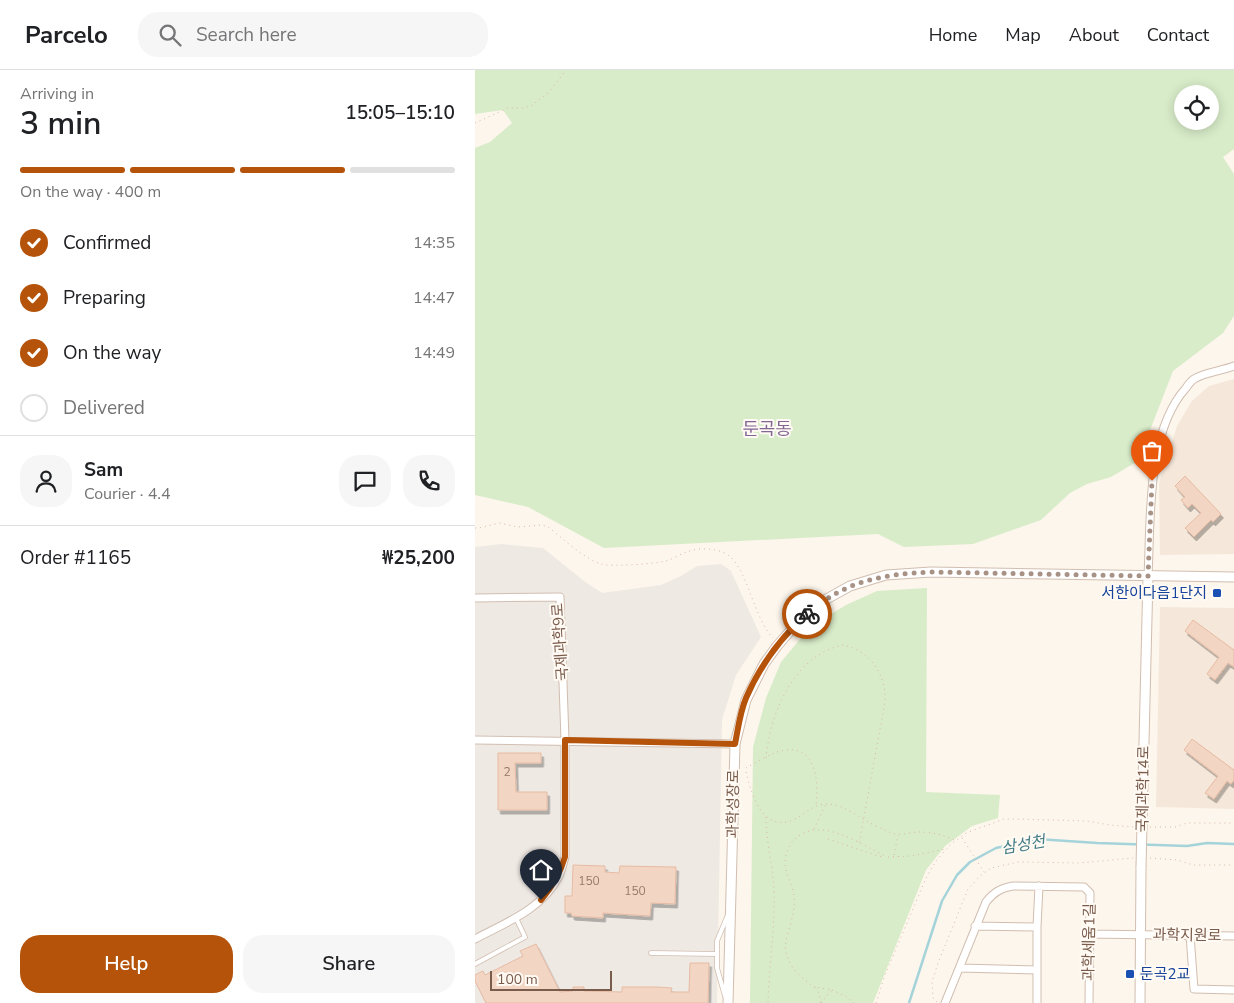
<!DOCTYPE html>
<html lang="en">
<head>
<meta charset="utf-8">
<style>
  body { margin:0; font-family:"Nunito Sans","Noto Sans KR",sans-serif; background:#f6f6f6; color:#202124; height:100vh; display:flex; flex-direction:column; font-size:19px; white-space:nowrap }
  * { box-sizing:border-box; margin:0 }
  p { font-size:16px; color:#757577 }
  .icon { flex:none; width:28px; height:28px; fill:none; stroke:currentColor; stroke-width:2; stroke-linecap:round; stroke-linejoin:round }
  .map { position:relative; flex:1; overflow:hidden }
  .sheet { display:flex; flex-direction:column; background:#fff; width:475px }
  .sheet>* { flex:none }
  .buttons { position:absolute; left:699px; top:15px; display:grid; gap:10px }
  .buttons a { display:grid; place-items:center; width:45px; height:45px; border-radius:50%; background:#fff; box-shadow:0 2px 12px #0003; font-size:25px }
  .scale { position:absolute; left:15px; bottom:12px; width:122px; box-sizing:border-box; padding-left:5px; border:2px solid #7a5c4d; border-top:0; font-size:14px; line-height:18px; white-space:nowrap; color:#7a5c4d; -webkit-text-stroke:4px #fffaf3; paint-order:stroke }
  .pin { position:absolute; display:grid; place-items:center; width:42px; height:42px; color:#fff; margin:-51px -21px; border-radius:50% 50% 50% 0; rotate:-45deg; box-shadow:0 0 5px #0007 }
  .pin .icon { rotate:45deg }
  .courier { position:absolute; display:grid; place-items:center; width:50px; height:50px; margin:-25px; border:4px solid #b45309; border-radius:50%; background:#fff; color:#222; box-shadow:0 1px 6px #0007 }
  .headline em { font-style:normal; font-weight:600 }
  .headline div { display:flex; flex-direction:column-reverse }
  .headline { display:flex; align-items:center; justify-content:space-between; height:85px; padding:0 20px }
  h1 { font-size:32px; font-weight:600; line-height:38px }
  .bar { display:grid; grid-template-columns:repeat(4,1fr); gap:8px 5px; align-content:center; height:60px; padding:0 20px }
  .bar i { height:6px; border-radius:4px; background:#e0e0e0 }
  .bar .on { background:#b45309 }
  .bar p { grid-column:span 4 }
  .line { display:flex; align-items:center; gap:12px; padding:0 20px; border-top:1px solid #e0e0e0 }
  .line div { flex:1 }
  .round { display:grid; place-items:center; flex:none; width:52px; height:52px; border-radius:20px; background:#f6f6f6 }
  ol { padding:0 20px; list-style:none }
  li { display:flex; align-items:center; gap:15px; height:55px }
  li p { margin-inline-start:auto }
  li .icon { padding:5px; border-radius:50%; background:#b45309; color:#fff; stroke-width:4 }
  li:last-child { color:#757577 }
  li i { width:28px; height:28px; border:2px solid #e0e0e0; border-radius:50% }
  .primary-button { display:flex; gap:10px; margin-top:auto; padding:10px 20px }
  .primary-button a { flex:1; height:58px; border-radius:20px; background:#b45309; color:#fff; font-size:20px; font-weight:600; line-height:58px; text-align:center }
  .primary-button a+a { background:#f6f6f6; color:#202124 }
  header { display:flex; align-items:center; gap:30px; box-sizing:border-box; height:70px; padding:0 25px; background:#fff; border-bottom:1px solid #e0e0e0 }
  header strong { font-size:24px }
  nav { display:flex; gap:28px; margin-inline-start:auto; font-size:18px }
  .search { width:350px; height:45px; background:#f6f6f6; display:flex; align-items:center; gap:12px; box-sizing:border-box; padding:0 18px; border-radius:20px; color:#757577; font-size:19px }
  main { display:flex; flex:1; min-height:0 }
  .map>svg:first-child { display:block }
  .residential { fill:#f5e8da }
  .industrial { fill:#efe9e4 }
  .green { fill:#d8ecc9; fill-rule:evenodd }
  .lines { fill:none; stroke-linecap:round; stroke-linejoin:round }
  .stream { stroke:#a5d3da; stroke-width:2.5 }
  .building { fill:#f3d5c3; stroke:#e6bba3; filter:url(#shadow) }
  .service-casing { stroke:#d1beb0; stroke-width:5.5 }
  .minor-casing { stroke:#d1beb0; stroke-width:9 }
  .tertiary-casing { stroke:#d1beb0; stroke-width:11 }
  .path { stroke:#d9b8a5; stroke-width:1; stroke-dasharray:1 4; stroke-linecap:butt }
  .service { stroke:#fff; stroke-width:4 }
  .minor { stroke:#fff; stroke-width:7 }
  .tertiary { stroke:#fff; stroke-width:9 }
  .tertiary-bridge-casing { stroke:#d1beb0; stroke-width:11; stroke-linecap:butt }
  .tertiary-bridge { stroke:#fff; stroke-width:9 }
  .done { stroke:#a89285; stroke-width:5; stroke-dasharray:0 9 }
  .route { stroke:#b45309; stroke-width:6 }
  .transit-dot { fill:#1a4fb4; stroke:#fffaf3; stroke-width:2 }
  .labels { text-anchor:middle; stroke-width:4; stroke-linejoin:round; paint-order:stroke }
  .number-label { font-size:12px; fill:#987a6a }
  .transit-label { font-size:15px; fill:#164399; stroke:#fffaf3; text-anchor:end }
  .street-label { font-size:15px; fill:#7a5c4d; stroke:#fffaf3 }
  .water-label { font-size:16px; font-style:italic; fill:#437c86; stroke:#fffaf3 }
  .quarter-label { font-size:18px; fill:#846695; stroke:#fffaf3 }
</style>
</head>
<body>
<header>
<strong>Parcelo</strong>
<div class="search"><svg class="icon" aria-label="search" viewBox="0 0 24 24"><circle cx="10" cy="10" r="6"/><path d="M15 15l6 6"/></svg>Search here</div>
<nav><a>Home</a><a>Map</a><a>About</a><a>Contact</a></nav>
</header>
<main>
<section class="sheet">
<div class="headline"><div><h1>3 min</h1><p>Arriving in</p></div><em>15:05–15:10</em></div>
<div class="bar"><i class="on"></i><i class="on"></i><i class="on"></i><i></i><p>On the way · 400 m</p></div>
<ol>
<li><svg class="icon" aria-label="check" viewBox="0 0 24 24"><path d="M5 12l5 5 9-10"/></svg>Confirmed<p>14:35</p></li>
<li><svg class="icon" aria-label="check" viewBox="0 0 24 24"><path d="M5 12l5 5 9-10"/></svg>Preparing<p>14:47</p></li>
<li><svg class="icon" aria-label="check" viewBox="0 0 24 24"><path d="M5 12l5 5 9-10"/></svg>On the way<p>14:49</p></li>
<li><i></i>Delivered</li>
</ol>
<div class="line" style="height:90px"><a class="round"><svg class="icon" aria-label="person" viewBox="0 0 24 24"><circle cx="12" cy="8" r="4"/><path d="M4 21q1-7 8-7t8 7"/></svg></a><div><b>Sam</b><p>Courier · 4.4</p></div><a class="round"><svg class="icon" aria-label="chat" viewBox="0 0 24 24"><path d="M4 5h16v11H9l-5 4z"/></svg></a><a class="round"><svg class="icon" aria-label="phone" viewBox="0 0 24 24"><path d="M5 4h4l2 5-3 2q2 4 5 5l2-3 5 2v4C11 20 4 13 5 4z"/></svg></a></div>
<div class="line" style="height:65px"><div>Order #1165</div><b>₩25,200</b></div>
<div class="primary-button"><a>Help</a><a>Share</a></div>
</section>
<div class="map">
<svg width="759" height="933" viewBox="0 0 759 933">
  <defs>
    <filter id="shadow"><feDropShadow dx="2.5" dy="4" stdDeviation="0" flood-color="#0004"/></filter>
  </defs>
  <rect width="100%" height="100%" fill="#fdf6ec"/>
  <!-- residential -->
  <path class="residential" d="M759,309V484L685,485L684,413L702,356L717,331L734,316Z
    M685,537L759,538V739L681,737Z"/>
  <!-- industrial -->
  <path class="industrial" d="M26,474L68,478L109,511L127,523L186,515L206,506L222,496L246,494L256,501L286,567L261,605L247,650L242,933H0V477Z"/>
  <!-- green -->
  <path class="green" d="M0,0H759V79L748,87L759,104V246L748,263L698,301L663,391L636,407L612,414L595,423L566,450L498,474L429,477L403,464L129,478L53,437L0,425V78L15,72L37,53L28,40L0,44ZM708,24H735V51H708Z
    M452,518L451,722L525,725L523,748L497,756L470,776L451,800L398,933H275L278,677L291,628L306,592L326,568L346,550L371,535L402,521Z"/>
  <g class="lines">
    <!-- stream -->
    <path class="stream" d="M434,933L467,831L482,805L495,792L521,778L562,769L622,773L712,776L732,773L759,774"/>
  </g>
  <!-- building -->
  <path class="building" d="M710,406L746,444L738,452L736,450L719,467L710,458L726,443L717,434L713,438L706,430L710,427L700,416Z
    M718,550L759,580V597L753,593L740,610L732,604L744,587L710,561Z
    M717,669L759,700V710L756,714L752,711L739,729L730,723L743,706L709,680Z
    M23,683H66V693H40L41,722H72V740H23Z
    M98,795L130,796V802L144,803L145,796L201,797L200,834L176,833L175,846L128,843V848L97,846L96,843H90V826H97Z
    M61,874L85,922L98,921V917H109V921L147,922V917H181L197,918L196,922H214L215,893H234L233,933H11L0,911V905L8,901L10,905L48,886L45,881Z"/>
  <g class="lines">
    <defs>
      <path id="service" d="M176,883L242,884
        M0,894L50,867L41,848
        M250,926L242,898V871L252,847"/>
      <path id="minor" d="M673,506C676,449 671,362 711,318C713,315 716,311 719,309C730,302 747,301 759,296
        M0,528L85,527L90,670V787C88,793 87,800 84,806C68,839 30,853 0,869
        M0,670L260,674
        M500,856L562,857L564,816
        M614,864L759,866
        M715,865L719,919L759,920
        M485,898L562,900V933
        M562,900V857
        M470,933L511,832C519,822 526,818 538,816L609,817L615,823L614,933"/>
      <path id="tertiary" d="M667,755L673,506
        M253,933L260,674L271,630L289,594L302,576L323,552L348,531L375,516L411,505L456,502L759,507
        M665,933L666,797"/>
    </defs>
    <!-- service casing -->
    <use href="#service" class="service-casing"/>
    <!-- minor casing -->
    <use href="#minor" class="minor-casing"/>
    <!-- tertiary casing -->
    <use href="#tertiary" class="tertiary-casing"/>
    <!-- path -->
    <path class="path" d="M0,53L33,38H48L56,36L74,22L91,0
      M0,458H4L24,453L43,457L67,455L73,457C86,467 111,490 126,494C136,497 179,494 191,491C198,489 205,484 212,482C223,477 243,478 253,485C273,499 278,547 298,568
      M291,688C295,643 319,585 368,575C395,580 412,606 410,632L384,774
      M271,698C280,693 293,685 302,682C341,670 344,709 341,736
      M271,702C277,726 288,764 320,749C330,744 339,734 351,734C366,734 380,744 393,752C398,755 405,757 410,760C413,761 417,764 421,764C428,765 437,762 444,762C456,762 470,765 481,771
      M291,747C291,772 298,796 299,821C300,858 294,895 293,933
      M675,757H700L712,753H759
      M339,759L351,734
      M487,768L509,802
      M353,769L403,786L409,787
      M419,785L423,765
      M413,787L435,786L471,779
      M675,788L702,790L718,795H759
      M340,917C325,908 307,891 311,871C314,856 321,842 319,826C318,815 310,804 310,793C310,783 314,775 320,769C345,745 387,775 412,787
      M357,920L370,926L379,933
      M462,932L458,928L457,912L463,893L493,819L505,806L516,798L543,792L604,793L658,788
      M346,933L357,920L340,917L344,923L346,933
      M401,933L410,905L451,808L461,791L475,775L491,763L529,749H541L612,751L635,755L659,757"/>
    <!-- service -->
    <use href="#service" class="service"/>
    <!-- minor -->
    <use href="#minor" class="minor"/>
    <!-- tertiary -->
    <use href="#tertiary" class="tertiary"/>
    <defs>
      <path id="tertiary-bridge" d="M666,797L667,755"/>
    </defs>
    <!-- tertiary-bridge casing -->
    <use href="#tertiary-bridge" class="tertiary-bridge-casing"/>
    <!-- tertiary-bridge -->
    <use href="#tertiary-bridge" class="tertiary-bridge"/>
  </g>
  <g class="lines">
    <!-- done -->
    <path class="done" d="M332,544C369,511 408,504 456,502L673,506L677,411"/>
    <!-- route -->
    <path class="route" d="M66,830C78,816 85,804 90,787V670L260,674C263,659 265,642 271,628C285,596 306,567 332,544"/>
  </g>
  <!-- markers -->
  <g class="transit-dot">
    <rect x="737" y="518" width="10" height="10" rx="2.5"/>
    <rect x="650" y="899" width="10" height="10" rx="2.5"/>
  </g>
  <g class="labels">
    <!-- number labels -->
    <g class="number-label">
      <text x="32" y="706">2</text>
      <text x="114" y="815">150</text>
      <text x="160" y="825">150</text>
    </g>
    <!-- transit labels -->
    <g class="transit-label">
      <text x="732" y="528">서한이다음1단지</text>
      <text x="665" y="909" text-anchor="start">둔곡2교</text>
    </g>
    <!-- street labels -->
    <g class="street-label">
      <text transform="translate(85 572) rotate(-94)" y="5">국제과학9로</text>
      <text transform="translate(668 719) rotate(-89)" y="5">국제과학14로</text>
      <text transform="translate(258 734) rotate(-89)" y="5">과학성장로</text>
      <text transform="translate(712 865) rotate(1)" y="5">과학지원로</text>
      <text transform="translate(614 872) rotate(-89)" y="5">과학세움1길</text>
    </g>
    <!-- water labels -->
    <g class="water-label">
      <text transform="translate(548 774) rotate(-10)" y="6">삼성천</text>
    </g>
    <!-- quarter labels -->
    <g class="quarter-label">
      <text x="292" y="365">둔곡동</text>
    </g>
  </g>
</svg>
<div class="buttons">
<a><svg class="icon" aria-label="locate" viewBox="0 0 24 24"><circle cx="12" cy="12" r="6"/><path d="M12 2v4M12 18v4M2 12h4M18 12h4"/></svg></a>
</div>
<div class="scale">100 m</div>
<div class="pin" style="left:677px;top:411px;background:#ea580c"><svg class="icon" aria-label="bag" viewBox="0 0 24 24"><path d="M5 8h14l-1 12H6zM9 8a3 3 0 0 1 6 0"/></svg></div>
<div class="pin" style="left:66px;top:830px;background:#1f2937"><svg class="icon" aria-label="home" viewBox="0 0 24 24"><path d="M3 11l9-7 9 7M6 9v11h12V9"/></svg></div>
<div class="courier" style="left:332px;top:544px"><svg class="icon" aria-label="bike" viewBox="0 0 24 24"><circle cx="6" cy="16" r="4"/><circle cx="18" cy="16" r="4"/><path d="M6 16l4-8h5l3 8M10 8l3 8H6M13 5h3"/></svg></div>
</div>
</main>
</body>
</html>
